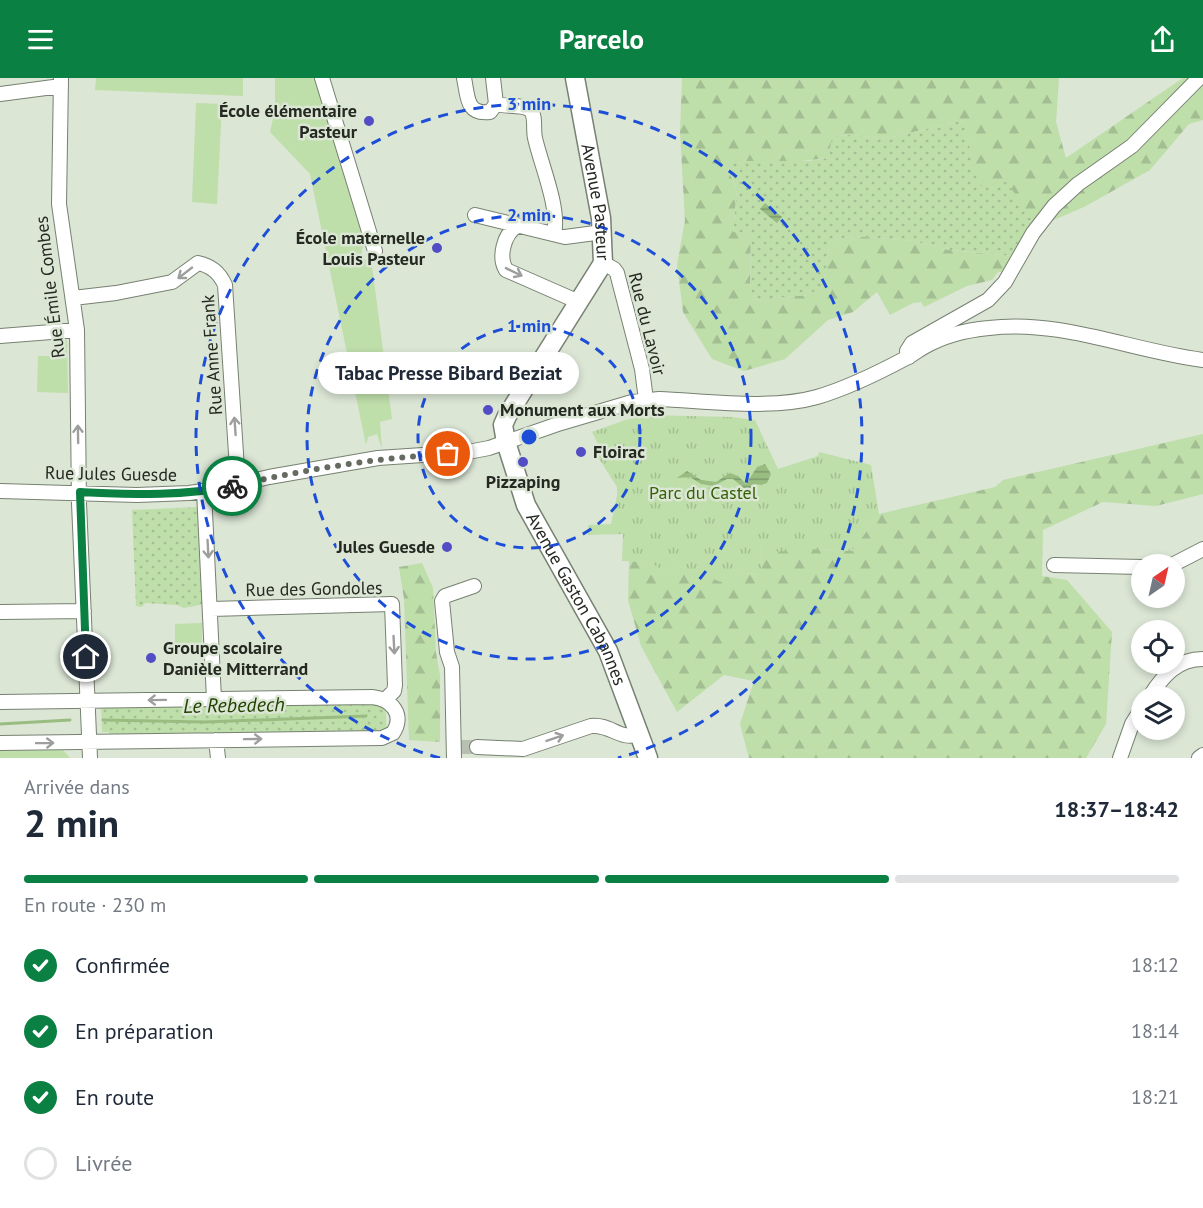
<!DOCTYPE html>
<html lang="fr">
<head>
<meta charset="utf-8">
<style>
  body { margin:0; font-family:"PT Sans",sans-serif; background:#f2f2f3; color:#1f2937; height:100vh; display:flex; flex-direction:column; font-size:22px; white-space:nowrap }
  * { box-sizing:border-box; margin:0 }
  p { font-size:20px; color:#747a83 }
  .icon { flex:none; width:33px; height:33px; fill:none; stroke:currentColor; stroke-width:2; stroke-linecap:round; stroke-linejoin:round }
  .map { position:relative; height:680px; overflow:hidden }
  .sheet { display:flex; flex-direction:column; background:#fff; flex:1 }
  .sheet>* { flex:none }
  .needle { width:39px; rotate:34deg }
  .fabs { position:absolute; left:1131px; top:476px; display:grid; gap:12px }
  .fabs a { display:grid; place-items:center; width:54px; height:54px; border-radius:50%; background:#fff; box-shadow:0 3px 9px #0003; font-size:30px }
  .pin { position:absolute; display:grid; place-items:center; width:51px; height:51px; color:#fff; margin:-26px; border:3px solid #fff; border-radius:50%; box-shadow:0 2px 6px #0007 }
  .courier { position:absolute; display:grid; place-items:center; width:60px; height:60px; margin:-30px; border:4px solid #0b8043; border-radius:50%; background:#fff; color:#222; box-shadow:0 2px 8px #0007 }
  .bubble { position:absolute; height:42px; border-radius:21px; background:#fff; box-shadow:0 3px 9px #0003; font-size:20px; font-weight:700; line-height:42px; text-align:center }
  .headline em { font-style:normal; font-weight:700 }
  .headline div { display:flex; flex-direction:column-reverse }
  .headline { display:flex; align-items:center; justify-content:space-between; height:102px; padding:0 24px }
  h1 { font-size:39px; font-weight:700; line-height:45px }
  .bar { display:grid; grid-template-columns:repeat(4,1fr); gap:9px 6px; align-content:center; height:72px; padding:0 24px }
  .bar i { height:8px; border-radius:4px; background:#e0e1e3 }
  .bar .on { background:#0b8043 }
  .bar p { grid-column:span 4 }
  ol { padding:0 24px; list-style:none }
  li { display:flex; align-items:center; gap:18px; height:66px }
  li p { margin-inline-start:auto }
  li .icon { padding:6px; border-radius:50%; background:#0b8043; color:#fff; stroke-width:4 }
  li:last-child { color:#747a83 }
  li i { width:33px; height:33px; border:3px solid #e0e1e3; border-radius:50% }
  header { display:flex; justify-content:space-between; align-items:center; height:78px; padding:0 24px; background:#0b8043; color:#fff; font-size:27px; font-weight:700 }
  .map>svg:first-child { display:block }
  .grass { fill:#bedeaa }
  .forest { fill:url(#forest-firs) }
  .park { fill:url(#park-tufts) }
  .garden { fill:url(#garden-dots) }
  .water { fill:url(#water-rules) }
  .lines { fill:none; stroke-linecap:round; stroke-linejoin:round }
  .stream { stroke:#99bd81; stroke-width:3 }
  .minor-tunnel { stroke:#b7c0b1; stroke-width:14; stroke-dasharray:14 7; stroke-linecap:butt }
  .minor-casing { stroke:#778171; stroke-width:16 }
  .major-casing { stroke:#778171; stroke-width:21 }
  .minor { stroke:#fff; stroke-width:14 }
  .major { stroke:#fff; stroke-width:18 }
  .oneway { stroke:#9d9f9c }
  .done { stroke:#656b61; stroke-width:6; stroke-dasharray:0 10.8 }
  .route { stroke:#0b8043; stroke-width:8 }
  .ring { fill:none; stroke:#1d4ed8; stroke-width:3; stroke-dasharray:10 8 }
  .poi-dot { fill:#524dc4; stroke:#dbe6d5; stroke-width:2 }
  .labels { text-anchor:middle; stroke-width:5; stroke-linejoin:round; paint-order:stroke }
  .poi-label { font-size:18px; font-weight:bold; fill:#252922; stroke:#dbe6d5; text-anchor:end }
  .street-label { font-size:18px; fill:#252922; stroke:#dbe6d5 }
  .park-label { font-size:18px; fill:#356005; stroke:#dbe6d5 }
  .water-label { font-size:20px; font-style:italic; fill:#214100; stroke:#dbe6d5 }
  .centre { fill:#1d4ed8; stroke:#dbe6d5; stroke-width:3 }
  .ring-label { font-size:18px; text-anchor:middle; font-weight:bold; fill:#1d4ed8; stroke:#dbe6d5; stroke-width:5; stroke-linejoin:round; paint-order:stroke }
</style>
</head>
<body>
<header><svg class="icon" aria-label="menu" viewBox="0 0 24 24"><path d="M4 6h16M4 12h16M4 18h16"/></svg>Parcelo<svg class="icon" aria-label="share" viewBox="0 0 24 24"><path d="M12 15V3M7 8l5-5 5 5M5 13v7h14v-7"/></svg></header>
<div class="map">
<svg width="1203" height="680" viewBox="0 0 1203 680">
  <defs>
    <pattern id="forest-firs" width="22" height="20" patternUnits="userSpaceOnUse" patternTransform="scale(1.5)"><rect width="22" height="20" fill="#bedeaa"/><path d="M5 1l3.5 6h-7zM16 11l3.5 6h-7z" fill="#a3be92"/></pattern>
    <pattern id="park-tufts" width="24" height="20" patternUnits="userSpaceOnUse" patternTransform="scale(1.5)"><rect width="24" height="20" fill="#bedeaa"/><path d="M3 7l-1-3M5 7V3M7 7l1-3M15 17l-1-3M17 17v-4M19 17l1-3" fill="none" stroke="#a3be92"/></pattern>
    <pattern id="garden-dots" width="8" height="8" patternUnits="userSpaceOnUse" patternTransform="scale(1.5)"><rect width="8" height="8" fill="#bedeaa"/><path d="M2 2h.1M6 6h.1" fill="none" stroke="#a3be92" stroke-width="1.8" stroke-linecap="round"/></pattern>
    <pattern id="water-rules" width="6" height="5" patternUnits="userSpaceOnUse" patternTransform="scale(1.5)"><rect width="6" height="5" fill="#99bd81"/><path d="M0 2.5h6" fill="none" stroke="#7d9a69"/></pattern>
  </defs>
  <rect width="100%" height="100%" fill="#dbe6d5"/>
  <!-- grass -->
  <path class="grass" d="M96,0H243V18L95,12Z
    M275,0H319L365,164L362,171V179L372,188L392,341L380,344L382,371L377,356L368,359L366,367L310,96L270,54L275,32Z
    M196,25L222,26L217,126L192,124Z
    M63,259L67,263L68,315L37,314L38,278H52V260Z
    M202,545V565H175V546Z
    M63,672L70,680H0V673Z"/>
  <!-- forest -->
  <path class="forest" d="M682,0H1059L1056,44L1066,80L1183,0H1203V42L1189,46L1150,92L1084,129L1037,149L1033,143L979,109L963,42L893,59L879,60L854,57L832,58L829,80L728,91L737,112L733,154H751L750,222L806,217L805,215L823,208L830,163L853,158L913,163L949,172L1012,178L1002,194H998L992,202L967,208L924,229L921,224L913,225L890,237L877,214L853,234L828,242L785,281L744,293L712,281L683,234L677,187L685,142L680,54Z
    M1203,356V416L1156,428L1103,424L1043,452L1042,498L1067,502L1112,554L1106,646L1086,680H749L740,646L754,603L724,597L677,634L641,568L628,522L629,483L649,484L671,497L676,487L721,503L740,496L762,495L760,468L852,473L879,436L995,409L1003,402Z
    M422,485L433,510L436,575L440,597V664L409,662L404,521L399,489Z"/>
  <!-- park -->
  <path class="park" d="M649,337L731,339L755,342L778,391L818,378L819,374L871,387L879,436L852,473L820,471L772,474L760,468L762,495L740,496L721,504L676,487L671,497L649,484L622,483L623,456L588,457V447L611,446L617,418V409L598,379V366L592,354L625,342Z"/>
  <!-- garden -->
  <path class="garden" d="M963,42L979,108L1007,104L1033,143L1012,178L949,172L913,163L853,158L830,163L823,208L818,213L806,215L807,217L750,222L751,154H733L737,112L726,83H808L829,80L832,58L854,57L879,60L893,59Z
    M199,429L204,526L184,530L177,527L145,525L142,529L136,528L132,432Z
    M359,622L385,627L387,654L109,661V654H102L101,626Z"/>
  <!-- water -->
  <path class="water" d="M765,125L782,139L777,145L760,131Z
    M765,386L771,396L767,405L761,407L755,406L749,412L745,411L733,401H727L714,408L701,406L690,399L677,400L687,393L701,402L716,404L730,395L738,398L746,406L757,389Z"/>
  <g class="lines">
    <!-- stream -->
    <path class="stream" d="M103,642L205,644L366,638
      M0,646L70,642"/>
    <!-- minor-tunnel -->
    <path class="minor-tunnel" d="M459,669H477"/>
    <defs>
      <path id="minor" d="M61,0L59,126L77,252L79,425L90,680
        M322,0L375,173
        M464,0C468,19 466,37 490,34L496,26L493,0
        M0,16L61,8
        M496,26C505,29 526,26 531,33C536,39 533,52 535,60C541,87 560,130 554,156
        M475,137L565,159L603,154
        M517,148C504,156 498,179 506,192L579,224
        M603,185L614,191L617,195L642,291L646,322
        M73,220L116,215L172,204L198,185C211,188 219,194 225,207L238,406
        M0,258L77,252
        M909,279L907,273L912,265L988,222L1005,204L1033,155L1054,128L1078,106L1132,68L1199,0
        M0,413L137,417L189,415L217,411L269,399L378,380L468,374L489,370L561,345L632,324L659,321C707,323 771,332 817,319C848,310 880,294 908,279C914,276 918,272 924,269C943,258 967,252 989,250C1061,241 1132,273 1203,282
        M204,413L214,621
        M1174,486L1203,471
        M1054,487L1142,489
        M211,531L392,526L395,607L394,613L385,622
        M0,534L84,533
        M1150,618C1163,598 1177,581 1203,581
        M0,624L372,619C392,621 405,637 393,655L382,660L0,665
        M216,662L218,680
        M477,669L523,671L591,648C612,646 619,663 640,656
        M454,680L452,589L447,574L442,523L445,518L474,508
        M1120,680L1132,646L1142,630
        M1199,680L1203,677"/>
      <g id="major">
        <path id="s1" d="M575,0L601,140L603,185L507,338L503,347L506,364L526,427L608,573L648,680"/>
      </g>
    </defs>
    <!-- minor casing -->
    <use href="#minor" class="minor-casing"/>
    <!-- major casing -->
    <use href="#major" class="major-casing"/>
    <!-- minor -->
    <use href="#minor" class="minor"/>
    <!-- major -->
    <use href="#major" class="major"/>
  </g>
  <!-- one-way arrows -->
  <defs><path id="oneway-shaft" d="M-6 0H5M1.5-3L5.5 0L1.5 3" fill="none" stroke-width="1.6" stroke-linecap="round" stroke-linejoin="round" transform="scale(1.5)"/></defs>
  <g class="oneway">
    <use href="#oneway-shaft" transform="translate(514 194) rotate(26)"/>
    <use href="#oneway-shaft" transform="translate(185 195) rotate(142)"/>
    <use href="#oneway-shaft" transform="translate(235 348) rotate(-94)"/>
    <use href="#oneway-shaft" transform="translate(78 356) rotate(-91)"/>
    <use href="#oneway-shaft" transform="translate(208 471) rotate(87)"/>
    <use href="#oneway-shaft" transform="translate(394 567) rotate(87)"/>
    <use href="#oneway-shaft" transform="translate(157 622) rotate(179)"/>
    <use href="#oneway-shaft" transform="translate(555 660) rotate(-19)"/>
    <use href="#oneway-shaft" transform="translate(253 661) rotate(-1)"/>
    <use href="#oneway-shaft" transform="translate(45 665) rotate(-1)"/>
  </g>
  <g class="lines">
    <!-- done -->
    <path class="done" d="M232,408C303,392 374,380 448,376"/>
    <!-- route -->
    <path class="route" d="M86,579L80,414C130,416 181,419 232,408"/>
  </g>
  <!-- distance rings -->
  <g class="ring">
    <circle cx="529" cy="359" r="111"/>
    <circle cx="529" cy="359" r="222"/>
    <path d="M440 680A333 333 0 1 1 618 680"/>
  </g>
  <!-- markers -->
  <g class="poi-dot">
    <circle cx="369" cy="43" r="6"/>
    <circle cx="437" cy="170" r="6"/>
    <circle cx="488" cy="332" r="6"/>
    <circle cx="581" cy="374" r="6"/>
    <circle cx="523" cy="384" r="6"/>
    <circle cx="447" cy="469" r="6"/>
    <circle cx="151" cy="580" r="6"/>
  </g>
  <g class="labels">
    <!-- poi labels -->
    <g class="poi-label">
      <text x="357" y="39">École élémentaire<tspan x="357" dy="21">Pasteur</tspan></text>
      <text x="425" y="166">École maternelle<tspan x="425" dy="21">Louis Pasteur</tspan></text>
      <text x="500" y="338" text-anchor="start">Monument aux Morts</text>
      <text x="593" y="380" text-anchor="start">Floirac</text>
      <text x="523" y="410" text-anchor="middle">Pizzaping</text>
      <text x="435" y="475">Jules Guesde</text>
      <text x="163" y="576" text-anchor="start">Groupe scolaire<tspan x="163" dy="21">Danièle Mitterrand</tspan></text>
    </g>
    <!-- street labels -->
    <g class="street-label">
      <text dy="6" stroke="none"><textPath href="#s1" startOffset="126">Avenue Pasteur</textPath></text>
      <text transform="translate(50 209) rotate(-97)" y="6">Rue Émile Combes</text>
      <text transform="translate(647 246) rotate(76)" y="6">Rue du Lavoir</text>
      <text transform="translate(212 277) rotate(-94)" y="6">Rue Anne Frank</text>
      <text transform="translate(111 396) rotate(1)" y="6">Rue Jules Guesde</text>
      <text transform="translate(314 511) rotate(-1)" y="6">Rue des Gondoles</text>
      <text dy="6" stroke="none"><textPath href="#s1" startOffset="568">Avenue Gaston Cabannes</textPath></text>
    </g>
    <!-- park labels -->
    <g class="park-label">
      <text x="703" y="421">Parc du Castel</text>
    </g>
    <!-- water labels -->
    <g class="water-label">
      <text transform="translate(234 627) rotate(-1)" y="7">Le Rebedech</text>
    </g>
  </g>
  <circle cx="529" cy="359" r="9" class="centre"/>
  <g class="ring-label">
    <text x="529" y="32">3 min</text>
    <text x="529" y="143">2 min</text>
    <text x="529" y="254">1 min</text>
  </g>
</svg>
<div class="fabs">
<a><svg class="needle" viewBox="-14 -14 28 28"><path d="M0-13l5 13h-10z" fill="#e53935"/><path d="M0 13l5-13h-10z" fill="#747a83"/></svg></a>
<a><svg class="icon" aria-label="locate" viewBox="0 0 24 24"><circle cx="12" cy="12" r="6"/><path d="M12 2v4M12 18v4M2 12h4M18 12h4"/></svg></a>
<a><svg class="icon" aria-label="layers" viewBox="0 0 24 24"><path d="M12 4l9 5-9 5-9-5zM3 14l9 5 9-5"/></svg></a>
</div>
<div class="pin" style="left:448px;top:376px;background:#ea580c"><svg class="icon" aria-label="bag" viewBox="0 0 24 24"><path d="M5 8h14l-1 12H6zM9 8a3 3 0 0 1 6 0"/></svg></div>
<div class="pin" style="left:86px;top:579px;background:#1f2937"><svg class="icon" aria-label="home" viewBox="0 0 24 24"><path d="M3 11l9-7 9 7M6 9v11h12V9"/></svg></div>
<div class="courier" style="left:232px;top:408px"><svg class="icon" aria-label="bike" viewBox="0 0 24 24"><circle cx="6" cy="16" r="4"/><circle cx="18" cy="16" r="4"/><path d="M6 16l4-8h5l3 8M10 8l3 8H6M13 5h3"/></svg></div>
<div class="bubble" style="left:318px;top:274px;width:261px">Tabac Presse Bibard Beziat</div>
</div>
<section class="sheet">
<div class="headline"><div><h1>2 min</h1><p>Arrivée dans</p></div><em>18:37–18:42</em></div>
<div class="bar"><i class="on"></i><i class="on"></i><i class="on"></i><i></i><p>En route · 230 m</p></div>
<ol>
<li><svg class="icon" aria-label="check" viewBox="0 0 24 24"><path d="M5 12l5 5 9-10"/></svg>Confirmée<p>18:12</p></li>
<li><svg class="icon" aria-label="check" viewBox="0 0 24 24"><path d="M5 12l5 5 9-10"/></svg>En préparation<p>18:14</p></li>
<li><svg class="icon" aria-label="check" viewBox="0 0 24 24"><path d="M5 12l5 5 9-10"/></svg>En route<p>18:21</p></li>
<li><i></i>Livrée</li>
</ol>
</section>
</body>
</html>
